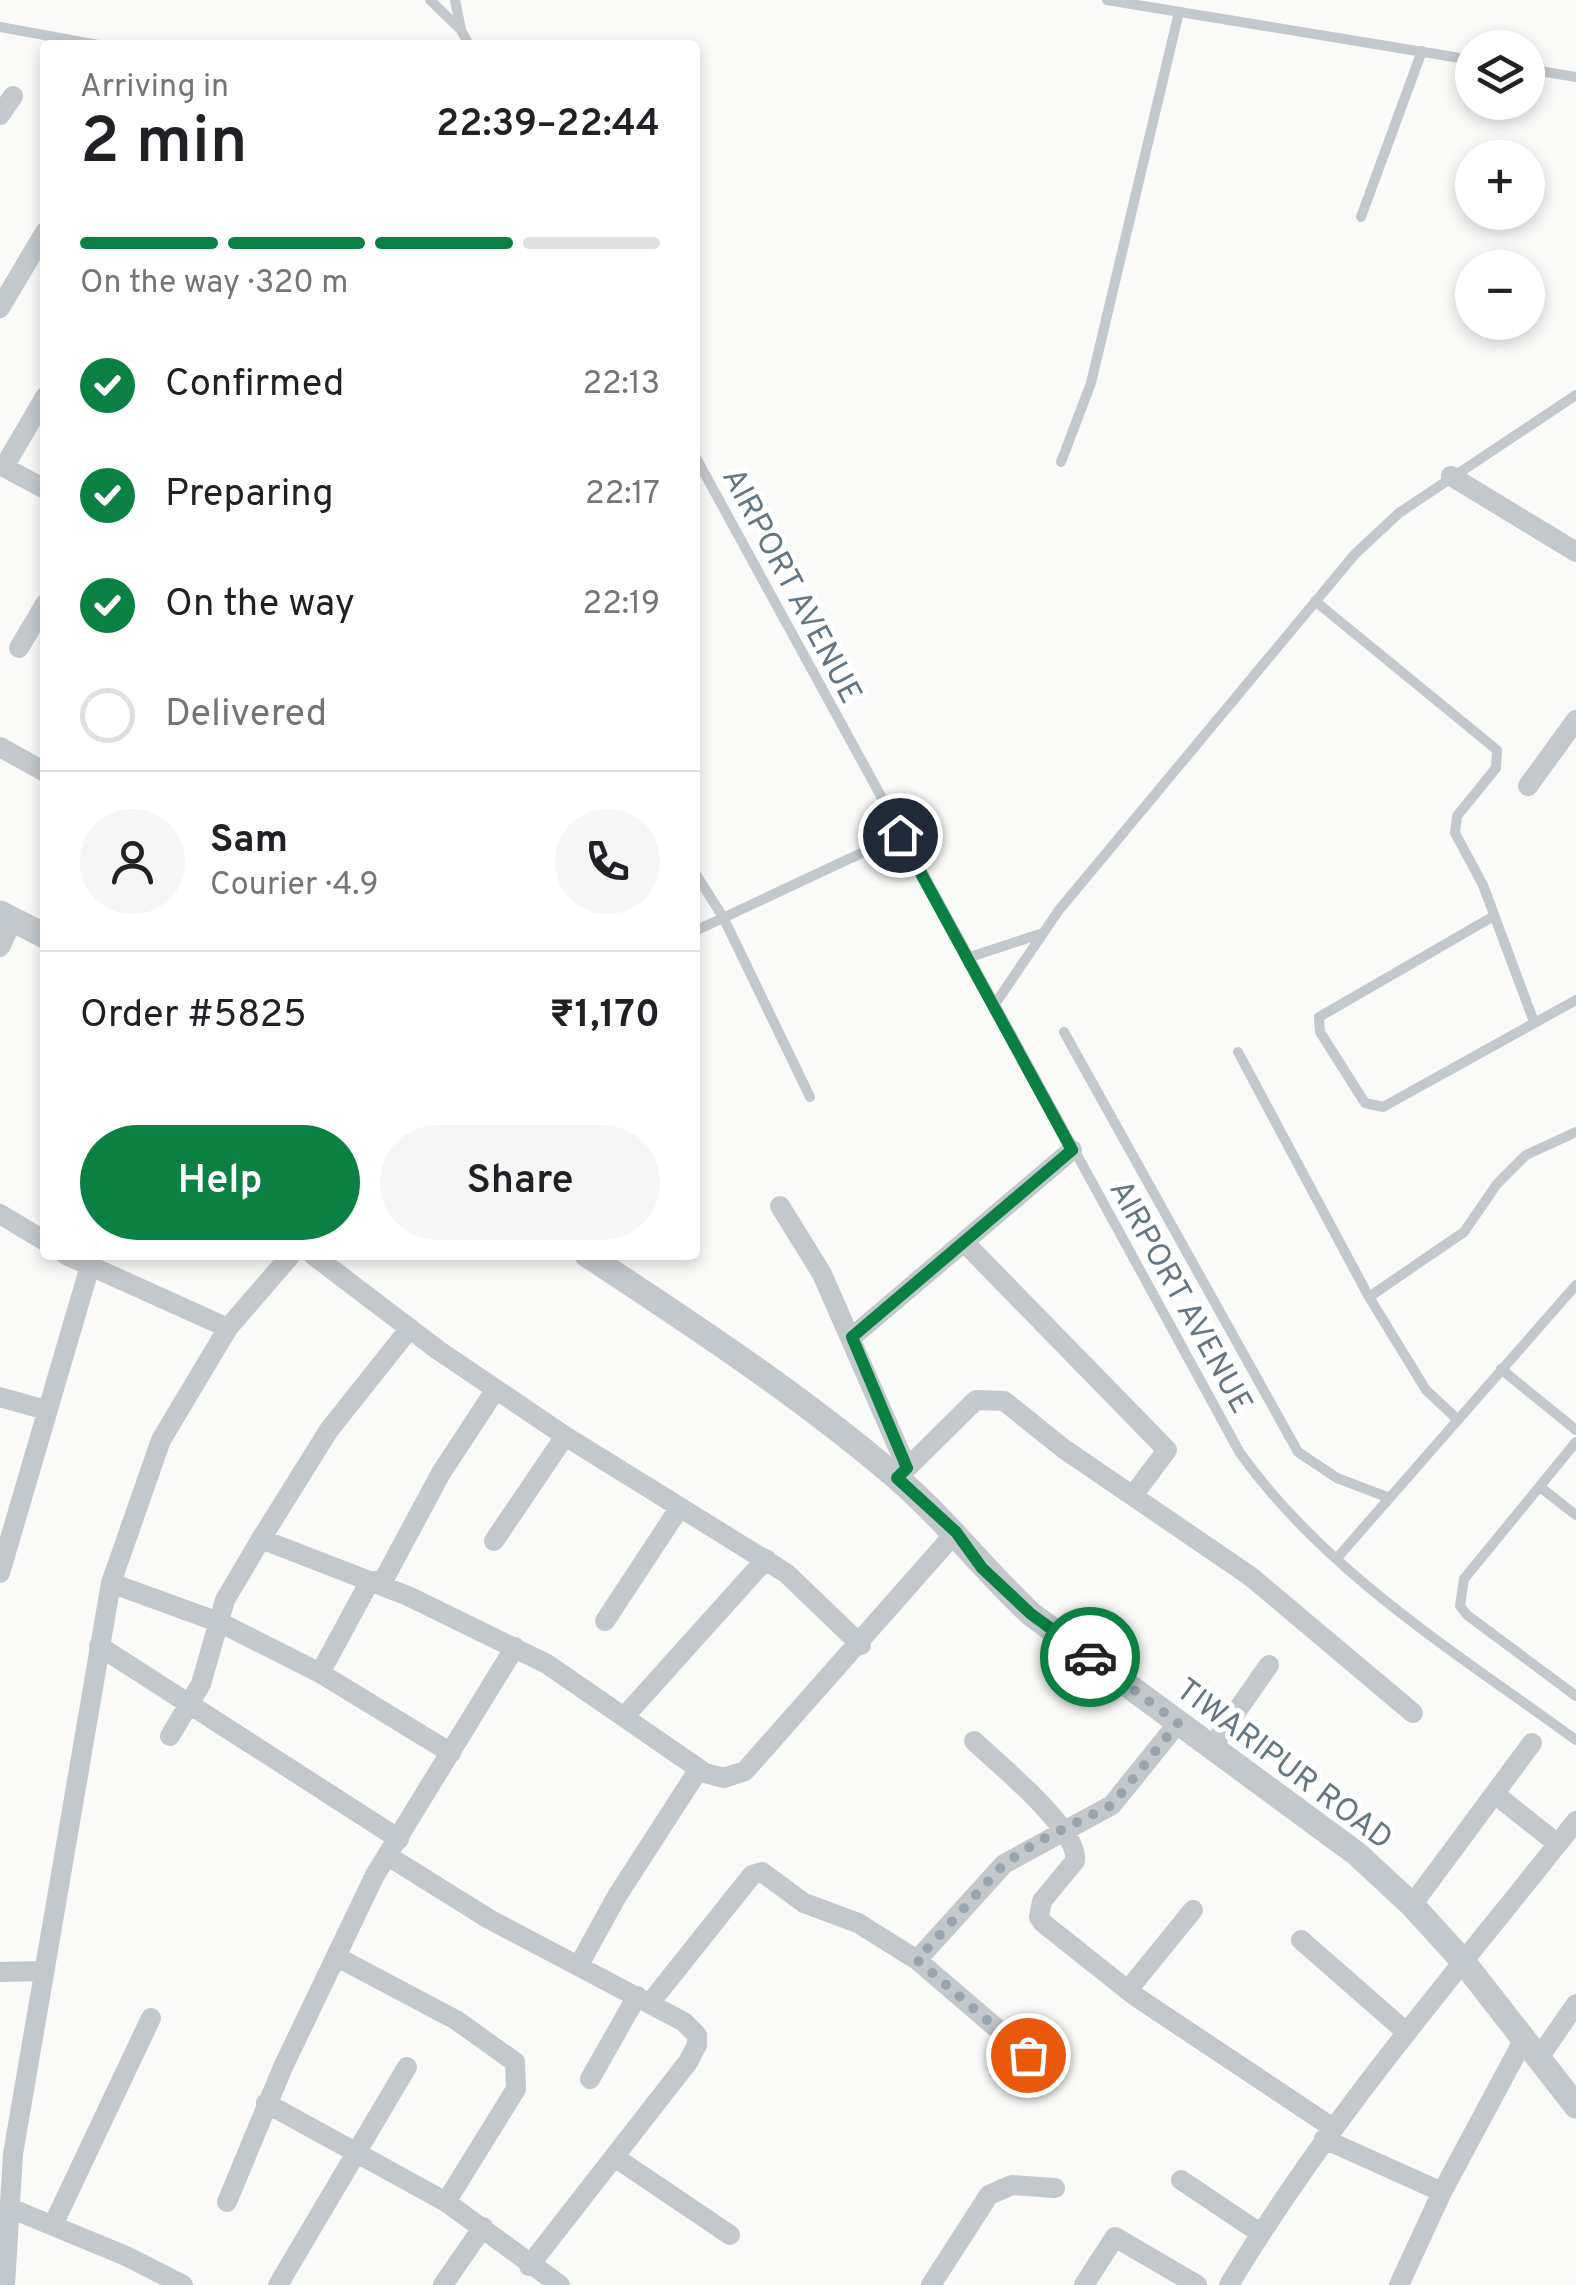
<!DOCTYPE html>
<html lang="en">
<head>
<meta charset="utf-8">
<style>
  body { margin:0; font-family:Overpass,sans-serif; background:#f6f6f6; color:#202124; height:100vh; display:flex; flex-direction:column; font-size:38px; white-space:nowrap }
  * { box-sizing:border-box; margin:0 }
  p { font-size:32px; color:#757577 }
  .icon { flex:none; width:55px; height:55px; fill:none; stroke:currentColor; stroke-width:2; stroke-linecap:round; stroke-linejoin:round }
  .map { position:relative; flex:1; overflow:hidden }
  .drawer { position:absolute; left:40px; top:40px; width:660px; height:1220px; display:flex; flex-direction:column; background:#fff; border-radius:10px; box-shadow:0 5px 15px #0003 }
  .drawer>* { flex:none }
  .tools { position:absolute; left:1455px; top:30px; display:grid; gap:20px }
  .tools a { display:grid; place-items:center; width:90px; height:90px; border-radius:50%; background:#fff; box-shadow:0 5px 15px #0003; font-size:50px }
  .pin { position:absolute; display:grid; place-items:center; width:85px; height:85px; color:#fff; margin:-42px; border:5px solid #fff; border-radius:50%; box-shadow:0 2px 10px #0007 }
  .courier { position:absolute; display:grid; place-items:center; width:100px; height:100px; margin:-50px; border:8px solid #0b8043; border-radius:50%; background:#fff; color:#222; box-shadow:0 2px 12px #0007 }
  .summary em { font-style:normal; font-weight:600 }
  .summary div { display:flex; flex-direction:column-reverse }
  .summary { display:flex; align-items:center; justify-content:space-between; height:170px; padding:0 40px }
  h1 { font-size:65px; font-weight:600; line-height:75px }
  .bar { display:grid; grid-template-columns:repeat(4,1fr); gap:15px 10px; align-content:center; height:120px; padding:0 40px }
  .bar i { height:12px; border-radius:8px; background:#e0e0e0 }
  .bar .current { background:#0b8043 }
  .bar p { grid-column:span 4 }
  .line { display:flex; align-items:center; gap:25px; padding:0 40px; border-top:2px solid #e0e0e0 }
  .line div { flex:1 }
  .round { display:grid; place-items:center; flex:none; width:105px; height:105px; border-radius:52px; background:#f6f6f6 }
  ol { padding:0 40px; list-style:none }
  li { display:flex; align-items:center; gap:30px; height:110px }
  li p { margin-inline-start:auto }
  li .icon { padding:10px; border-radius:50%; background:#0b8043; color:#fff; stroke-width:4 }
  li:last-child { color:#757577 }
  li i { width:55px; height:55px; border:5px solid #e0e0e0; border-radius:50% }
  .action { display:flex; gap:20px; margin-top:auto; padding:20px 40px }
  .action a { flex:1; height:115px; border-radius:60px; background:#0b8043; color:#fff; font-size:40px; font-weight:600; line-height:115px; text-align:center }
  .action a+a { background:#f6f6f6; color:#202124 }
  .map>svg:first-child { display:block }
  .lines { fill:none; stroke-linecap:round; stroke-linejoin:round }
  .service { stroke:#c3c8cc; stroke-width:10 }
  .minor { stroke:#c3c8cc; stroke-width:20 }
  .tertiary { stroke:#c3c8cc; stroke-width:25 }
  .done { stroke:#99a4ac; stroke-width:10; stroke-dasharray:0 18 }
  .route { stroke:#0b8043; stroke-width:12 }
  .labels { text-anchor:middle; stroke-width:10; stroke-linejoin:round; paint-order:stroke }
  .street-label { font-size:32px; fill:#657683; stroke:#fff }
</style>
</head>
<body>
<div class="map">
<svg width="1576" height="2285" viewBox="0 0 1576 2285">
  <rect width="100%" height="100%" fill="#fafaf8"/>
  <g class="lines">
    <!-- service -->
    <path class="service" d="M430,0L461,30L469,45
      M455,0L461,29
      M1107,0L1472,60
      M0,27L98,45
      M1528,69L1576,77
      M1361,217L1422,51
      M695,456L1240,1453C1326,1573 1458,1654 1576,1740
      M1061,462L1091,383L1179,12
      M1315,601L1497,750L1496,768L1457,816L1455,833L1483,885L1534,1022
      M695,873L723,917L810,1097
      M1494,916L1319,1017L1320,1032L1365,1103L1383,1107L1576,1000
      M695,931L900,835
      M967,958L1040,934
      M993,1007L1059,910L1355,554L1399,513L1576,395
      M1064,1032L1298,1452L1337,1478L1387,1497
      M1238,1052L1369,1297L1426,1390L1457,1419
      M1369,1297L1464,1232L1497,1184L1526,1155L1576,1132
      M1501,1369L1576,1430
      M1576,1442L1464,1579L1460,1606L1467,1615L1576,1696
      M1540,1487L1576,1515
      M1337,1558L1576,1285"/>
    <!-- minor -->
    <path class="minor" d="M0,115L13,96
      M0,308L45,232
      M0,465L45,489
      M4,467L45,397
      M1451,476L1576,552
      M19,648L45,604
      M0,747L45,772
      M1528,786L1576,720
      M0,947L13,920
      M780,1206L822,1274L907,1468
      M0,1214L45,1241
      M965,1243L1167,1450L1134,1494
      M66,1255L228,1328L291,1255
      M313,1255L438,1350L565,1436L786,1573L861,1645
      M852,1337L1072,1150
      M0,1397L46,1410
      M897,1478L976,1400L1004,1401L1064,1449L1250,1576L1413,1713
      M261,1539L408,1596L547,1664L705,1773L724,1778L745,1771L956,1532
      M494,1541L565,1436
      M0,1573L90,1266
      M111,1583L221,1623L320,1673L451,1753
      M605,1621L678,1510
      M99,1646L399,1839
      M320,1673L370,1581H383L441,1473L496,1389
      M624,1717L766,1559
      M170,1736L201,1684L225,1600L261,1539L329,1430L410,1328
      M974,1741C997,1763 1080,1830 1075,1861L1042,1901L1039,1917L1043,1923L1135,1996L1333,2128
      M1211,1748L1269,1665
      M1496,1795L1558,1844
      M388,1856L489,1919L684,2022L697,2035V2045L688,2062L529,2266
      M1412,1905L1532,1743
      M1301,1940L1405,2031
      M337,1957L456,2020L515,2062L516,2089L446,2202
      M917,1960L1004,1864L1112,1805L1178,1723
      M579,1965L617,1896L699,1769
      M0,1972L42,1971
      M1128,1990L1193,1910
      M650,2003L752,1875L762,1872L804,1903L858,1923L917,1960L1049,2073
      M1540,2056L1576,2004
      M590,2079L637,1996
      M266,2103L446,2202L560,2285
      M1324,2139L1442,2192
      M616,2158L730,2235
      M1181,2180L1260,2233
      M227,2202L283,2067L375,1875L515,1647
      M10,2208L126,2256L183,2285
      M53,2225L151,2018
      M5,2285L13,2154L111,1583L161,1440L228,1328
      M278,2285L407,2067
      M443,2285L483,2227
      M931,2285L989,2195L1012,2185L1055,2188
      M1084,2285L1115,2237L1197,2285
      M1229,2285C1329,2118 1456,1973 1576,1821
      M1399,2285L1442,2192L1524,2039"/>
    <!-- tertiary -->
    <path class="tertiary" d="M0,913L45,936
      M587,1255C693,1325 800,1395 897,1478C946,1520 984,1570 1031,1614L1357,1854L1412,1905L1462,1960L1576,2106"/>
  </g>
  <g class="lines">
    <!-- done -->
    <path class="done" d="M1028,2055L917,1960L1004,1864L1037,1842L1112,1805L1178,1723L1090,1657"/>
    <!-- route -->
    <path class="route" d="M900,835L1072,1150L852,1337L907,1468L897,1478L956,1532L982,1568L1031,1614L1090,1657"/>
  </g>
  <g class="labels">
    <!-- street labels -->
    <g class="street-label">
      <text transform="translate(793 585) rotate(62)" y="11">AIRPORT AVENUE</text>
      <text transform="translate(1182 1296) rotate(61)" y="11">AIRPORT AVENUE</text>
      <text transform="translate(1285 1763) rotate(37)" y="11">TIWARIPUR ROAD</text>
    </g>
  </g>
</svg>
<div class="tools">
<a><svg class="icon" aria-label="layers" viewBox="0 0 24 24"><path d="M12 4l9 5-9 5-9-5zM3 14l9 5 9-5"/></svg></a>
<a>+</a>
<a>−</a>
</div>
<div class="pin" style="left:1028px;top:2055px;background:#ea580c"><svg class="icon" aria-label="bag" viewBox="0 0 24 24"><path d="M5 8h14l-1 12H6zM9 8a3 3 0 0 1 6 0"/></svg></div>
<div class="pin" style="left:900px;top:835px;background:#1f2937"><svg class="icon" aria-label="home" viewBox="0 0 24 24"><path d="M3 11l9-7 9 7M6 9v11h12V9"/></svg></div>
<div class="courier" style="left:1090px;top:1657px"><svg class="icon" aria-label="car" viewBox="0 0 24 24"><path d="M5 17H2v-5l4-1 3-4h7l3 4 3 1v5h-3M9 17h6M6 11h13"/><circle cx="7" cy="17" r="2"/><circle cx="17" cy="17" r="2"/></svg></div>
<section class="drawer">
<div class="summary"><div><h1>2 min</h1><p>Arriving in</p></div><em>22:39–22:44</em></div>
<div class="bar"><i class="current"></i><i class="current"></i><i class="current"></i><i></i><p>On the way · 320 m</p></div>
<ol>
<li><svg class="icon" aria-label="check" viewBox="0 0 24 24"><path d="M5 12l5 5 9-10"/></svg>Confirmed<p>22:13</p></li>
<li><svg class="icon" aria-label="check" viewBox="0 0 24 24"><path d="M5 12l5 5 9-10"/></svg>Preparing<p>22:17</p></li>
<li><svg class="icon" aria-label="check" viewBox="0 0 24 24"><path d="M5 12l5 5 9-10"/></svg>On the way<p>22:19</p></li>
<li><i></i>Delivered</li>
</ol>
<div class="line" style="height:180px"><a class="round"><svg class="icon" aria-label="person" viewBox="0 0 24 24"><circle cx="12" cy="8" r="4"/><path d="M4 21q1-7 8-7t8 7"/></svg></a><div><b>Sam</b><p>Courier · 4.9</p></div><a class="round"><svg class="icon" aria-label="phone" viewBox="0 0 24 24"><path d="M5 4h4l2 5-3 2q2 4 5 5l2-3 5 2v4C11 20 4 13 5 4z"/></svg></a></div>
<div class="line" style="height:130px"><div>Order #5825</div><b>₹1,170</b></div>
<div class="action"><a>Help</a><a>Share</a></div>
</section>
</div>
</body>
</html>
